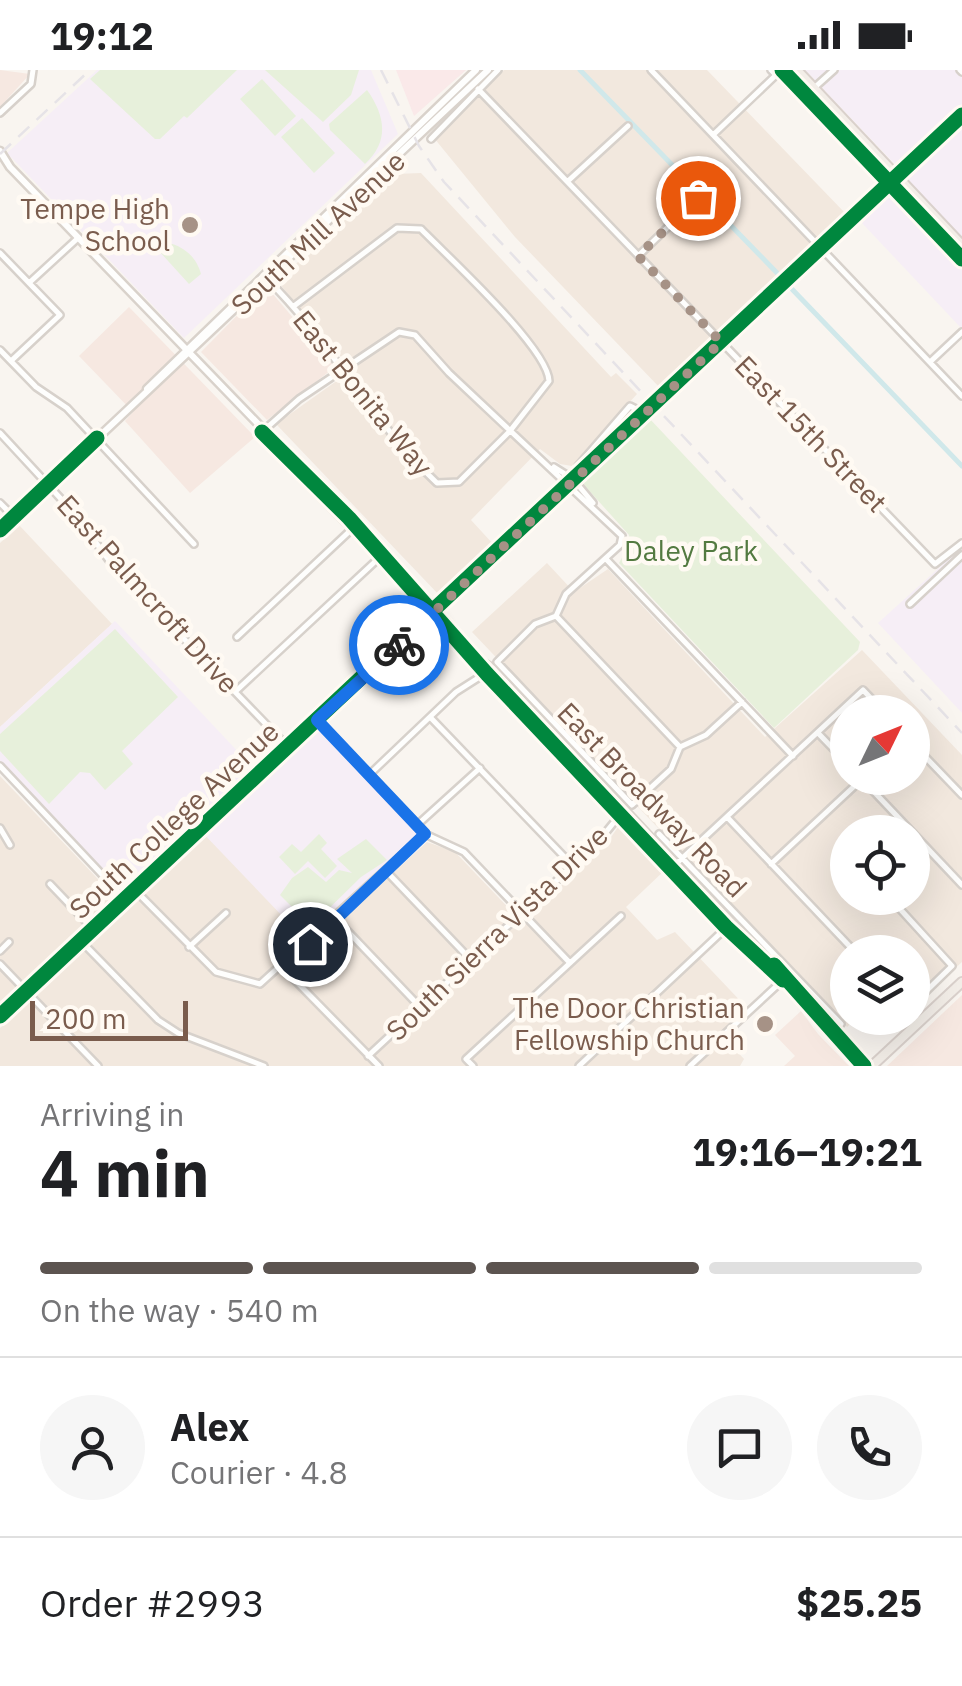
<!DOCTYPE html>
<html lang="en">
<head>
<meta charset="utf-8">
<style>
  body { margin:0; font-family:"IBM Plex Sans",sans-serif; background:#f6f6f6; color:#202124; height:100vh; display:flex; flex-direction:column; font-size:38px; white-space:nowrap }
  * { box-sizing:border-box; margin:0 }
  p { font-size:32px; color:#757577 }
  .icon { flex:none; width:55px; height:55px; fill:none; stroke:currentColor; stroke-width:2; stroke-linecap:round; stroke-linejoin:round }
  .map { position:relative; height:996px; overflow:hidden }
  .sheet { display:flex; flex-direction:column; background:#fff; flex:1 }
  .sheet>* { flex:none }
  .needle { width:65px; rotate:47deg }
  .controls { position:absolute; left:830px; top:625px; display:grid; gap:20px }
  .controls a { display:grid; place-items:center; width:100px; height:100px; border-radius:50%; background:#fff; box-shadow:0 10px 40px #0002; font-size:50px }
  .scale { position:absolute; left:30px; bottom:25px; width:158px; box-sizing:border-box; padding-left:10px; border:5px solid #7a5c4d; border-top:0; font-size:28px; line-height:35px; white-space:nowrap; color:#7a5c4d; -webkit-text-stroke:8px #fffaf3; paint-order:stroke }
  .pin { position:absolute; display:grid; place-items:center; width:85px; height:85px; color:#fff; margin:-42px; border:5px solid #fff; border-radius:50%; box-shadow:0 2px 10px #0007 }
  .courier { position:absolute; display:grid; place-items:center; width:100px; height:100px; margin:-50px; border:8px solid #1a73e8; border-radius:50%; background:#fff; color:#222; box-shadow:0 2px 12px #0007 }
  .headline em { font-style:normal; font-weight:700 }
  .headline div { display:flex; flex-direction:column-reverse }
  .headline { display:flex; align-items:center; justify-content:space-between; height:170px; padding:0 40px }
  h1 { font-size:65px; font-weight:700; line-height:75px }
  .bar { display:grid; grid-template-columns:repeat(4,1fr); gap:15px 10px; align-content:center; height:120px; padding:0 40px }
  .bar i { height:12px; border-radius:8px; background:#e0e0e0 }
  .bar .current { background:#5c5450 }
  .bar p { grid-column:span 4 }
  .line { display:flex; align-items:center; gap:25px; padding:0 40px; border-top:2px solid #e0e0e0 }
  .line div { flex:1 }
  .round { display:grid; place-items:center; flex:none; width:105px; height:105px; border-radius:52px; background:#f6f6f6 }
  .status { display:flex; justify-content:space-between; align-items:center; height:70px; padding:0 50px; background:#fff; direction:ltr }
  .status svg { height:28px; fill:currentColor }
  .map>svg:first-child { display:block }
  .residential { fill:#f2e8de; fill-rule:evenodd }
  .commercial { fill:#f6e8e1 }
  .education { fill:#f6eef6 }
  .medical { fill:#fae9e9 }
  .green { fill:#e7f0db }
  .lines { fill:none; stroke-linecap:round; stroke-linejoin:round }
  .canal { stroke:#d0e8ea; stroke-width:5 }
  .minor-casing { stroke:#d7d1cb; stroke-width:10 }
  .tertiary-casing { stroke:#d7d1cb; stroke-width:10 }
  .secondary-casing { stroke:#d9d2cb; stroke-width:11 }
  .primary-casing { stroke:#dad1cc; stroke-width:12 }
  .minor { stroke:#fefefd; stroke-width:5 }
  .tertiary { stroke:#fefefd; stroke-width:5 }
  .secondary { stroke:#fefefd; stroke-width:6 }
  .primary { stroke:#f3eee8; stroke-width:8 }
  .tram { stroke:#e6e3e7; stroke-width:2.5 }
  .rail { stroke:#e6e3e7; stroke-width:2.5; stroke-dasharray:15 10; stroke-linecap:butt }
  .cycleway-casing { stroke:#fffaf3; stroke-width:21 }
  .cycleway { stroke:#00873e; stroke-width:15 }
  .done { stroke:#a69286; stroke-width:10; stroke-dasharray:0 18 }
  .route { stroke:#1a73e8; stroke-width:12 }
  .poi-dot { fill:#a69286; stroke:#fffaf3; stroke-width:4 }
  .labels { text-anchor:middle; stroke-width:9; stroke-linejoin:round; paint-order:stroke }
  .poi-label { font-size:28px; fill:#7a5c4d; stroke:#fffaf3; text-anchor:end }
  .street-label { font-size:28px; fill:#7a5c4d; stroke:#fffaf3 }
  .park-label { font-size:28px; fill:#537a41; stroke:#fffaf3 }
</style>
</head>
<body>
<div class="status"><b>19:12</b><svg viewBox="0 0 49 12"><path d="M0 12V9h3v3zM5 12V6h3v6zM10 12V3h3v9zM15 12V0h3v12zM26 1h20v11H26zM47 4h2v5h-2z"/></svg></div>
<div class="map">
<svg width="962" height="996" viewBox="0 0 962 996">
  <rect width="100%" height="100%" fill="#f9f5f0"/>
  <!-- residential -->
  <path class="residential" d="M504,0H707L846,144L661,319L515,167L434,68Z
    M421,103L611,307L616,303L637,324L572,396L560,394L540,379L471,450L494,475L440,526L276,354L352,300L277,211L395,104Z
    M19,455L112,554L0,657V473Z
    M547,493L574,522L608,499L765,667L862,580L962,685V892L913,937L912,882H848V948H856L847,957L472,562ZM848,642H912V708H848ZM848,762H912V828H848Z
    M0,706L115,827L0,938Z
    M618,757L665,800L626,837L657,870L675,862L748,939L721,964L744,989L740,996H0V958L206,765L309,873L315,874L427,772L455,782L522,852L607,773Z"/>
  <!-- commercial -->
  <path class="commercial" d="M0,0L30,4L0,37Z
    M266,216L335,297L267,350L201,282Z
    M129,237L255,367L190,423L125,351L133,342L79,286Z
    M962,925V996H887Z
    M801,941L818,964L849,996H784L795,986L775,965Z"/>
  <!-- education -->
  <path class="education" d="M97,0H371L398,64L184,268L7,83Z
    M805,0H962V259L861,152L909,109Z
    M962,477V643L878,553Z
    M115,551L259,704L317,650L425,764L309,874L200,760L125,829L0,696V657Z"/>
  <!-- medical -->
  <path class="medical" d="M396,0H466L414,46Z"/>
  <!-- green -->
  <path class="green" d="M100,0H237L187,48L184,46L160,69H155L90,9Z
    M265,0H359L351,25L323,52Z
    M262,9L296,46L275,66L240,29Z
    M367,20C385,45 390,71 365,94L330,60L329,54Z
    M302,48L335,83L314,103L281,67Z
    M168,173C184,176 197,188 201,204L189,214L159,181Z
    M649,348L860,572L858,580L774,658L619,493L628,477L629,465L584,415V408Z
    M115,559L178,627L122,681L133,694L105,720L90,703L80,702L49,734L0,681V664Z
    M319,764L327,773L321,779L337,796L325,808L308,791L295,804L279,787L292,774L301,782Z
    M366,769L387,790L361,807L311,856L280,825L292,808L308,797L326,812L339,800L352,803L337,789Z"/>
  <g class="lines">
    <!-- canal -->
    <path class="canal" d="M580,0L780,206
      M789,216L962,396"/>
    <defs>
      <path id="minor" d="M651,0L962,326
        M960,0L962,2
        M814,18L834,0
        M478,19L935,494L962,473
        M0,43L31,14L33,0
        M713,65L776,5L771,0
        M431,69L498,0
        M568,111L628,56
        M0,183L60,245L11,291
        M639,185L698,128
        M267,209C331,272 372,352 437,413L459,412L510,361L549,311C548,278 448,187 421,159L397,158L294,236
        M29,213L78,168
        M0,280L36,317L67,338L194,474
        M930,292L962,262
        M262,362L299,329L399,262L415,265L449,303L622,466L620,475L566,524L556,546L535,554L497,592L632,735L671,699L680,677L706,665L742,632
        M0,363L74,443L111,493L288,677
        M554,397L573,409L593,433
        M573,409L578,396L630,336L638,340
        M0,433L14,447
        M606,489L793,686
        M910,534L962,485
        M556,546L680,677
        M237,567L353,458
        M236,621L380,487
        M430,647L573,796
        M317,650L425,764L464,782L570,893
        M818,663L848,694
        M912,673L962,725
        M0,696L125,829
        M369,705L456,622L478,608
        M861,708L962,815
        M727,747L855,882
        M416,756L480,698
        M0,758L10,775
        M897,762L905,755
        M659,764L841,954
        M677,793L863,620L884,642
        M771,794L862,709
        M387,802L471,890
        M50,814L93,859
        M135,820L216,902L260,914L425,764
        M890,828L952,896L912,935
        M336,849L420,937
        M81,871L158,950L178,963L264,996
        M189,877L226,843
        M0,881L9,872
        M0,894L98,996
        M283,898L379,996
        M368,986L597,773L620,745
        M473,996L466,989L621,846
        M579,996L727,857
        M690,996L783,910"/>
      <path id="tertiary" d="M558,427L605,384
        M0,946L962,45"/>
      <path id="secondary" d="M0,81L10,97L349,448L487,604L771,903L783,910
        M147,319L476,0
        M262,362L267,373L352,458
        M0,460L488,0
        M480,591L492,598L864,996"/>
      <path id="primary" d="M782,0L962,189
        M797,0L962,175
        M872,996L962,912"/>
    </defs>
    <!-- minor casing -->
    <use href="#minor" class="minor-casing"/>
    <!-- tertiary casing -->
    <use href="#tertiary" class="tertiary-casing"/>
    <!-- secondary casing -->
    <use href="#secondary" class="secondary-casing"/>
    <!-- primary casing -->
    <use href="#primary" class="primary-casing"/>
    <!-- minor -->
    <use href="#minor" class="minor"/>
    <!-- tertiary -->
    <use href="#tertiary" class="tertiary"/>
    <!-- secondary -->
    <use href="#secondary" class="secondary"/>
    <!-- primary -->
    <use href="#primary" class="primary"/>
    <!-- tram -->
    <path class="tram" d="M786,0L962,186"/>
    <!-- rail -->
    <path class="rail" d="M381,0L419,76L444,112L962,663
      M0,84L90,0"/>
    <defs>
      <path id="cycleway" d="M782,0L962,189
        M262,362L349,448L487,604L726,857L783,910
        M0,460L97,368
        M774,895L864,996
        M0,946L962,45"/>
    </defs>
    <!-- cycleway casing -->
    <use href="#cycleway" class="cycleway-casing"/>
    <!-- cycleway -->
    <use href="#cycleway" class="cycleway"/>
  </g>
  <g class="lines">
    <!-- done -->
    <path class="done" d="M399,575L721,272L638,186L698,128"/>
    <!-- route -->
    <path class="route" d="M310,874L425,764L317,650L399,575"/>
  </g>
  <!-- markers -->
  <g class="poi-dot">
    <circle cx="190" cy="155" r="10"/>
    <circle cx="765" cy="954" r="10"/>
  </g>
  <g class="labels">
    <!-- poi labels -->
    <g class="poi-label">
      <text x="170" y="149">Tempe High<tspan x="170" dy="32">School</tspan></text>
      <text x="745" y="948">The Door Christian<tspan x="745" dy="32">Fellowship Church</tspan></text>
    </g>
    <!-- street labels -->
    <g class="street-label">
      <text transform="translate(318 163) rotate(-43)" y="10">South Mill Avenue</text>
      <text transform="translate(363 323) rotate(51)" y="10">East Bonita Way</text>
      <text transform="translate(811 364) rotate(46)" y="10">East 15th Street</text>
      <text transform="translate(148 524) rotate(48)" y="10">East Palmcroft Drive</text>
      <text transform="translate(652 730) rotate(46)" y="10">East Broadway Road</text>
      <text transform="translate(174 750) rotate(-43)" y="10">South College Avenue</text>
      <text transform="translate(497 863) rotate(-44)" y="10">South Sierra Vista Drive</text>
    </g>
    <!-- park labels -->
    <g class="park-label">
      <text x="691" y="491">Daley Park</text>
    </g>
  </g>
</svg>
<div class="controls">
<a><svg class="needle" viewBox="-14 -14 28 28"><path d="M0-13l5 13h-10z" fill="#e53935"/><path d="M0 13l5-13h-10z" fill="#757577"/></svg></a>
<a><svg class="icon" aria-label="locate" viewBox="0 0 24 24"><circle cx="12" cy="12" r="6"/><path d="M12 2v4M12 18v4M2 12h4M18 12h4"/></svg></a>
<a><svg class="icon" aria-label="layers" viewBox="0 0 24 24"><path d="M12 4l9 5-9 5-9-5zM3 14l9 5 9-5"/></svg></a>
</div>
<div class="scale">200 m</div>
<div class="pin" style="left:698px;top:128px;background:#ea580c"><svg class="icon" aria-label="bag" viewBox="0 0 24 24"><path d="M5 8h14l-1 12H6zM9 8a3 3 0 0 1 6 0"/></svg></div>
<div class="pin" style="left:310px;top:874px;background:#1f2937"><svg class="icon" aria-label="home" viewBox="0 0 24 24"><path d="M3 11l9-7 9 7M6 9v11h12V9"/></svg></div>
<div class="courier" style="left:399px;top:575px"><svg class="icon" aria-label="bike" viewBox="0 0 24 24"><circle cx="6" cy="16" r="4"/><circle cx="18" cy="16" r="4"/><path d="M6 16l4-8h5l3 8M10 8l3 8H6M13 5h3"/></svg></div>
</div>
<section class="sheet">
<div class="headline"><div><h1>4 min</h1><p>Arriving in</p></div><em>19:16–19:21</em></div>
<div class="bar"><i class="current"></i><i class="current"></i><i class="current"></i><i></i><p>On the way · 540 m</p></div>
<div class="line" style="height:180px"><a class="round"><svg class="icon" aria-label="person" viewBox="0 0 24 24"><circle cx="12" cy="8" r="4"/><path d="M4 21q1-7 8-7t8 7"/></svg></a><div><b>Alex</b><p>Courier · 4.8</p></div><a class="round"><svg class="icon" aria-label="chat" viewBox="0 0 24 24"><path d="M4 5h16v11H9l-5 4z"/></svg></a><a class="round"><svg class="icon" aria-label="phone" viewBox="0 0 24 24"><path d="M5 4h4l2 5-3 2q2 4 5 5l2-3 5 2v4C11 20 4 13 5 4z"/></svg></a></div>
<div class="line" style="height:130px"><div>Order #2993</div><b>$25.25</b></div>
</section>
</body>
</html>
